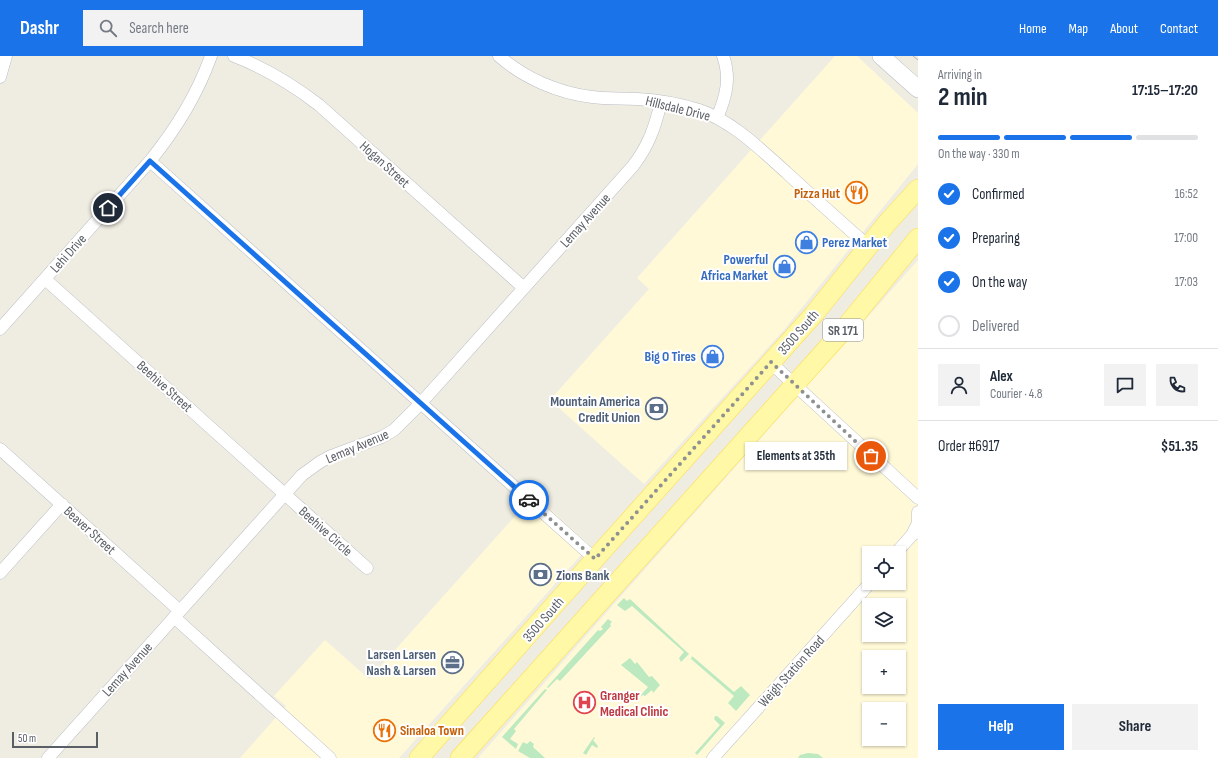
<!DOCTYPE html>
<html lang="en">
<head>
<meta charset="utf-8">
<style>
  body { margin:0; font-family:"Sofia Sans Condensed",sans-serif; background:#f2f2f3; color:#1f2937; height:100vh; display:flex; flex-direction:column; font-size:15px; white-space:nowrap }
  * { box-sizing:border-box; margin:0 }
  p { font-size:13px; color:#747a83 }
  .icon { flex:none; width:22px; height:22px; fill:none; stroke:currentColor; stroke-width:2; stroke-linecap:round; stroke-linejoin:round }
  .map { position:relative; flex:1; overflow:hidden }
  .side { display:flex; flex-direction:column; background:#fff; width:300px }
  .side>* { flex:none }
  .buttons { position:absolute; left:862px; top:490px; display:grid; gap:8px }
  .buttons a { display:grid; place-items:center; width:44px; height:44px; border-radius:0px; background:#fff; box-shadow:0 1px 3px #0004; font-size:20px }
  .scale { position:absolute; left:12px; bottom:10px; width:86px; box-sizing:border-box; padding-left:4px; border:2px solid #5a5e65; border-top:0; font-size:11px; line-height:14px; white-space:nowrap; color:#5a5e65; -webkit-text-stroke:3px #fff; paint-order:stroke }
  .pin { position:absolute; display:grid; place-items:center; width:34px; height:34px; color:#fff; margin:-17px; border:2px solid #fff; border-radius:50%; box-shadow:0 1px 4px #0007 }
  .courier { position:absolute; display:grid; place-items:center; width:40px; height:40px; margin:-20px; border:3px solid #1a73e8; border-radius:50%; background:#fff; color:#222; box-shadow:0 1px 5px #0007 }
  .bubble { position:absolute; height:28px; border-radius:0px; background:#fff; box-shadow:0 1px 3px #0004; font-size:13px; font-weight:700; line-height:28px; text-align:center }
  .head em { font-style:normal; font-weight:700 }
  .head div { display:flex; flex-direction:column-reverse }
  .head { display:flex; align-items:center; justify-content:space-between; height:68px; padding:0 20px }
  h1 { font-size:26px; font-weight:700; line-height:30px }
  .bar { display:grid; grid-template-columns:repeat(4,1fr); gap:6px 4px; align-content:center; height:48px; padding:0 20px }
  .bar i { height:5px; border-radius:3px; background:#e0e1e3 }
  .bar .on { background:#1a73e8 }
  .bar p { grid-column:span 4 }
  .line { display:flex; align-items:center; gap:10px; padding:0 20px; border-top:1px solid #e0e1e3 }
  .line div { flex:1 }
  .round { display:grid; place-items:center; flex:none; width:42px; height:42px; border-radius:0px; background:#f2f2f3 }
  ol { padding:0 20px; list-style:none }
  li { display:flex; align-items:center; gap:12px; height:44px }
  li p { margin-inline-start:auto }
  li .icon { padding:4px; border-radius:50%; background:#1a73e8; color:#fff; stroke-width:4 }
  li:last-child { color:#747a83 }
  li i { width:22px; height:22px; border:2px solid #e0e1e3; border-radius:50% }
  .primary-button { display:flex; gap:8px; margin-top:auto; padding:8px 20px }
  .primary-button a { flex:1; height:46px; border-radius:0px; background:#1a73e8; color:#fff; font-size:16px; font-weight:700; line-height:46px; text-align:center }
  .primary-button a+a { background:#f2f2f3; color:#1f2937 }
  header { display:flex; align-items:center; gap:24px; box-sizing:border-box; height:56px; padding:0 20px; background:#1a73e8; color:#fff }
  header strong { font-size:19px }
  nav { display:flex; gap:22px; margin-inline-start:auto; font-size:14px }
  .search { width:280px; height:36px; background:#f2f2f3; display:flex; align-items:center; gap:10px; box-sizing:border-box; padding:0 14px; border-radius:0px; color:#747a83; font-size:15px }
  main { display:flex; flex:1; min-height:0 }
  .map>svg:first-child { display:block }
  .commercial { fill:#fff9d7; fill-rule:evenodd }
  .grass { fill:url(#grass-tufts) }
  .garden { fill:#bce9bf }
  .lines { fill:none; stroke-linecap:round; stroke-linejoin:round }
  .street-casing { stroke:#babcc3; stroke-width:13 }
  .secondary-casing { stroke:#bbbec5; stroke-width:18 }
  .primary-casing { stroke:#ffdb4b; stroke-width:20 }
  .street { stroke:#fff; stroke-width:12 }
  .secondary { stroke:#fff; stroke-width:17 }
  .primary { stroke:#fff8a7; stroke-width:19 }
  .tram { stroke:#b6b7b8; stroke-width:1 }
  .done { stroke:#8e9091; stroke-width:4; stroke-dasharray:0 7.2 }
  .route { stroke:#1a73e8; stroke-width:5 }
  .labels { text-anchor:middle; stroke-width:4; stroke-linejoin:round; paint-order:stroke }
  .shield { fill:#fff; stroke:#8c8e93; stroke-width:1 }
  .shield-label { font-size:13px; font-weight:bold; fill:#5a5e65 }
  .street-label { font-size:14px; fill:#5a5e65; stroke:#fff }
  .food-label { font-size:14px; font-weight:bold; fill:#c56008; stroke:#fff; text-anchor:end }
  .shop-label { font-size:14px; font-weight:bold; fill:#366cbe; stroke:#fff; text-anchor:end }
  .service-label { font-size:14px; font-weight:bold; fill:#4e5e75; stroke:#fff; text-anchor:end }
  .health-label { font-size:14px; font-weight:bold; fill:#be3a42; stroke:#fff; text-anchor:start }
</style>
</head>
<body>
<header>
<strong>Dashr</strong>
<div class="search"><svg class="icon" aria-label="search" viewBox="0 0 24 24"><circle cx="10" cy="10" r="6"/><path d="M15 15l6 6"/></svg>Search here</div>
<nav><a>Home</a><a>Map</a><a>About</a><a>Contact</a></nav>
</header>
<main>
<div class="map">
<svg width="918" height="702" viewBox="0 0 918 702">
  <defs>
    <pattern id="grass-tufts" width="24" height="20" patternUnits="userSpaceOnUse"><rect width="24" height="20" fill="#bce9bf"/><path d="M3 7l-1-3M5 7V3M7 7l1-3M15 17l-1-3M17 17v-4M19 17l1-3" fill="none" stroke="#9cc09f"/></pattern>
  </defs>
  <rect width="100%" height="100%" fill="#efede2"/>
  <!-- commercial -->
  <path class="commercial" d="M835,0H857L918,57V108L783,275L644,428L550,344L649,233L637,222Z
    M918,204V702H478ZM869,497H899V527H869ZM869,549H899V579H869ZM869,601H899V631H869ZM869,653H899V683H869Z
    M534,439L590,489L399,702H240L286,650L274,640L325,584L369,623Z"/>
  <!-- grass -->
  <path class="grass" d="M808,697L818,698L823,702H798L800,699Z"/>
  <!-- garden -->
  <path class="garden" d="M624,542L627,545L630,543L689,598L681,606L679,602L684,596L632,550L625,555L617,549Z
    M608,563L612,566L610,568L611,570L560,625L557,623L548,632L547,631L598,574L600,575L603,573L601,571Z
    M692,600L734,636L741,630L750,639L736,655L728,647L734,640L691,603Z
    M630,602L635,608L637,606L649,621L652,620L660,629L653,637L652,634L645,640L643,639L639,641L648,631L621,609Z
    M545,633L547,634L514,673L516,675L510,683L518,688L516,693L502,681Z
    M715,660H717L725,667L697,699L695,697L720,669L714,663Z
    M594,681L595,682L593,684L598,690L597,692L592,689L586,699L583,697Z
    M530,685L534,688L533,691L545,702H530L518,695L523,686L527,688Z"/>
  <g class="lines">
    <defs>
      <path id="street" d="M234,0C265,12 293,29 319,49L524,232
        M499,0C524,22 558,37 592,41C606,43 622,42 637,43C657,44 680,48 699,54C734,66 761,94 787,117C814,142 841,166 868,190
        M0,21L6,0
        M717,62C726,41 731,22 723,0
        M150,105L595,503
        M45,223L367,512
        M0,273L150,105C176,73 197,39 211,0
        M771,307L918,442
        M0,393L180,555
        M912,479L918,467V456
        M896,497L912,479L918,476
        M0,517L62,448
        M174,561L330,702
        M48,702L302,419L320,406L331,400L382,381L394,374L421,347L633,110C649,89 655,71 661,46
        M713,702L870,527"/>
      <path id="secondary" d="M881,0L918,33"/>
      <path id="primary" d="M419,702L595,503L815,257L887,167L918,133
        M460,702L840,278L918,182"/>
    </defs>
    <!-- street casing -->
    <use href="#street" class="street-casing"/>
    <!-- secondary casing -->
    <use href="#secondary" class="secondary-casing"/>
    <!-- primary casing -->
    <use href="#primary" class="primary-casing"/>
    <!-- street -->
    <use href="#street" class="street"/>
    <!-- secondary -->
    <use href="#secondary" class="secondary"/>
    <!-- primary -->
    <use href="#primary" class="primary"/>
    <!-- tram -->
    <path class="tram" d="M913,0L918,4"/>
  </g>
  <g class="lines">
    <!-- done -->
    <path class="done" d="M529,444L595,503L771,306L871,400"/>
    <!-- route -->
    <path class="route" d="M108,152L150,105L529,444"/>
  </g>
  <!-- icons -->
  <defs>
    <symbol id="restaurant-ring" viewBox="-11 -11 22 22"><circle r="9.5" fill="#fff" stroke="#e8710a" stroke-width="1.5"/><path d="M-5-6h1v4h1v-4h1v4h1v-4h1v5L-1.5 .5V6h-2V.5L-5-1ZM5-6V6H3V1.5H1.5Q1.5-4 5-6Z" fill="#e8710a"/></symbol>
    <symbol id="shop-ring" viewBox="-11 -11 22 22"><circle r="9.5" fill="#fff" stroke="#3f7fe0" stroke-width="1.5"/><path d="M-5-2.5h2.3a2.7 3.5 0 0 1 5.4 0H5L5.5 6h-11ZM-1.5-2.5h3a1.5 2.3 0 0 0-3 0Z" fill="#3f7fe0"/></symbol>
    <symbol id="bank-ring" viewBox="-11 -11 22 22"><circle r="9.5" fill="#fff" stroke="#5c6f8a" stroke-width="1.5"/><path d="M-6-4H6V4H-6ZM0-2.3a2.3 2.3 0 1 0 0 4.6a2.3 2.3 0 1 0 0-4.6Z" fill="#5c6f8a"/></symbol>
    <symbol id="office-ring" viewBox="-11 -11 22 22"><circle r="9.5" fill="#fff" stroke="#5c6f8a" stroke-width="1.5"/><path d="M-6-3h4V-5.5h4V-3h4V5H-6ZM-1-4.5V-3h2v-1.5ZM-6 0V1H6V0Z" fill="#5c6f8a"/></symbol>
    <symbol id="hospital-ring" viewBox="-11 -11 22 22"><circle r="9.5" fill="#fff" stroke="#e0444e" stroke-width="1.5"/><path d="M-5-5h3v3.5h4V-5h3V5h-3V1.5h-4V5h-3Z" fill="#e0444e"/></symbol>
  </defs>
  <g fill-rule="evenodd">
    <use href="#restaurant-ring" x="844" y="124" width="25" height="25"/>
    <use href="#shop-ring" x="794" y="174" width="25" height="25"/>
    <use href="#shop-ring" x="772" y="198" width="25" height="25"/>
    <use href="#shop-ring" x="700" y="288" width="25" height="25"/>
    <use href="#bank-ring" x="644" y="340" width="25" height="25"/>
    <use href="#bank-ring" x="528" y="506" width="25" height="25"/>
    <use href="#office-ring" x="440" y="594" width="25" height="25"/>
    <use href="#hospital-ring" x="572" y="634" width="25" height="25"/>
    <use href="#restaurant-ring" x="372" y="662" width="25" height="25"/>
  </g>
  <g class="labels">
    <!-- shield labels -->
    <rect class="shield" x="823" y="263" width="40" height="22" rx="3"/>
    <g class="shield-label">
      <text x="843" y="279">SR 171</text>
    </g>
    <!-- street labels -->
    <g class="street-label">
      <text transform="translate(678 52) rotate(14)" y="5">Hillsdale Drive</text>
      <text transform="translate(385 108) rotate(42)" y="5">Hogan Street</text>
      <text transform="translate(585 164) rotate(-48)" y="5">Lemay Avenue</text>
      <text transform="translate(68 197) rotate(-48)" y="5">Lehi Drive</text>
      <text transform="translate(798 276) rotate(-49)" y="5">3500 South</text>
      <text transform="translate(165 330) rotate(42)" y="5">Beehive Street</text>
      <text transform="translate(357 390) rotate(-23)" y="5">Lemay Avenue</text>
      <text transform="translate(90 474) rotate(42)" y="5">Beaver Street</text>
      <text transform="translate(326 475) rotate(42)" y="5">Beehive Circle</text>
      <text transform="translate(543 563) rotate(-49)" y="5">3500 South</text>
      <text transform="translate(127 613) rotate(-48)" y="5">Lemay Avenue</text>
      <text transform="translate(791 615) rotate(-48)" y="5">Weigh Station Road</text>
    </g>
    <!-- food labels -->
    <g class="food-label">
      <text x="840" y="142">Pizza Hut</text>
      <text x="400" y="679" text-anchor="start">Sinaloa Town</text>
    </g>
    <!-- shop labels -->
    <g class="shop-label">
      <text x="822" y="191" text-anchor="start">Perez Market</text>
      <text x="768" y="208">Powerful<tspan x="768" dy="16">Africa Market</tspan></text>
      <text x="696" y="305">Big O Tires</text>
    </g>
    <!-- service labels -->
    <g class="service-label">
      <text x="640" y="350">Mountain America<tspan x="640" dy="16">Credit Union</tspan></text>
      <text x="556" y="524" text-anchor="start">Zions Bank</text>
      <text x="436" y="603">Larsen Larsen<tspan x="436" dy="16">Nash &amp; Larsen</tspan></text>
    </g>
    <!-- health labels -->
    <g class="health-label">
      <text x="600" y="644">Granger<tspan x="600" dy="16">Medical Clinic</tspan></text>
    </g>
  </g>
</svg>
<div class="buttons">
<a><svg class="icon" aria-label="locate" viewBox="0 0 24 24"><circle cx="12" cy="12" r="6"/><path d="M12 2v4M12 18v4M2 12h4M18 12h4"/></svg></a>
<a><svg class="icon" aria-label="layers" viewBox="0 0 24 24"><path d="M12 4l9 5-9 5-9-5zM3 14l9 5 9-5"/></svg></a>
<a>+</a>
<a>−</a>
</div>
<div class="scale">50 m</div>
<div class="pin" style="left:871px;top:400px;background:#ea580c"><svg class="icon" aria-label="bag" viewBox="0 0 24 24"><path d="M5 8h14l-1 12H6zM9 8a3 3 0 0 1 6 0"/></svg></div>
<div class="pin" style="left:108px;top:152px;background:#1f2937"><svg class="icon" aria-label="home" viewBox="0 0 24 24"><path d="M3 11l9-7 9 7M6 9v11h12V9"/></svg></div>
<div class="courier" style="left:529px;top:444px"><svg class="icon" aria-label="car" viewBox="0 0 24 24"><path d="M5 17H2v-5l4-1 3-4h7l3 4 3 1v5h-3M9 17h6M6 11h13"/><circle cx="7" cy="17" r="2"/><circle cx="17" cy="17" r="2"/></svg></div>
<div class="bubble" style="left:745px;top:386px;width:102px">Elements at 35th</div>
</div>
<section class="side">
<div class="head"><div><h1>2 min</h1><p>Arriving in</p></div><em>17:15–17:20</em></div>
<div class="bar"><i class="on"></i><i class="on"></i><i class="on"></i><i></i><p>On the way · 330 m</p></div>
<ol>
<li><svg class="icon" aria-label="check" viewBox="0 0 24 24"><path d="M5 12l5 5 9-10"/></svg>Confirmed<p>16:52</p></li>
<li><svg class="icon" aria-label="check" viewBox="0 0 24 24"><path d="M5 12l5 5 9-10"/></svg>Preparing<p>17:00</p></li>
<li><svg class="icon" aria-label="check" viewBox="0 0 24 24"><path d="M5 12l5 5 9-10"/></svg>On the way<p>17:03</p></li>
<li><i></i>Delivered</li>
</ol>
<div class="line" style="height:72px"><a class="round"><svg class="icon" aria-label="person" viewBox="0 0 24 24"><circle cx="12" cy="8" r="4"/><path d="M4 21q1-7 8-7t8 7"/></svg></a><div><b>Alex</b><p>Courier · 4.8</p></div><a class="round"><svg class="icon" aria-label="chat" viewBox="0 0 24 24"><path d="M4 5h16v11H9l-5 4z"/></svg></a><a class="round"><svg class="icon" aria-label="phone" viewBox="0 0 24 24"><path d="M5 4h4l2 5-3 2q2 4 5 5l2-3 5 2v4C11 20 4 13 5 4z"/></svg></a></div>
<div class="line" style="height:52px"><div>Order #6917</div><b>$51.35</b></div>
<div class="primary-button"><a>Help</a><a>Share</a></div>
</section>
</main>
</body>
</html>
